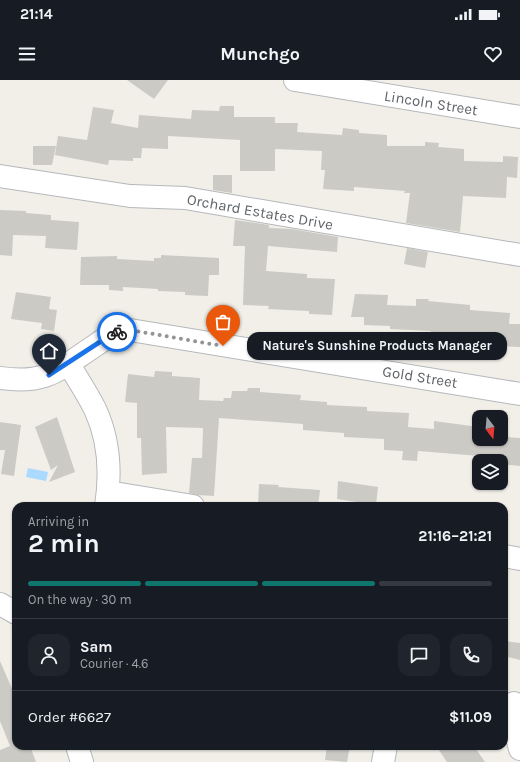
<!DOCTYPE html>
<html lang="en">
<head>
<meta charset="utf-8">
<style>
  body { margin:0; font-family:Karla,sans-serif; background:#20242c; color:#f1f3f6; height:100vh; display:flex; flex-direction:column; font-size:15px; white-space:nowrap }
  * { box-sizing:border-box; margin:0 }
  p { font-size:13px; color:#9ea1a6 }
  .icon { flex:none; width:22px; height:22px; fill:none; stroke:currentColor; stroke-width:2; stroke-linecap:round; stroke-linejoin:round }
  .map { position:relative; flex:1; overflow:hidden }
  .drawer { position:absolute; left:12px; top:422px; width:496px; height:248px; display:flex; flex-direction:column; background:#171b24; border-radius:12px; box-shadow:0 1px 3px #0004 }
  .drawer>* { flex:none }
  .needle { width:26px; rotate:164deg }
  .controls { position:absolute; left:472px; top:330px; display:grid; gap:8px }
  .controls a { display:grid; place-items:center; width:36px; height:36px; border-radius:8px; background:#171b24; box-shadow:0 1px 3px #0004; font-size:20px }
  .pin { position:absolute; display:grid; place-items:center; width:34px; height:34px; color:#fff; margin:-41px -17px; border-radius:50% 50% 50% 0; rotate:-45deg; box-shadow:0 0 4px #0007 }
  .pin .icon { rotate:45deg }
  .courier { position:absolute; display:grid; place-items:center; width:40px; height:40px; margin:-20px; border:3px solid #1a73e8; border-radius:50%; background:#fff; color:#222; box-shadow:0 1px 5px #0007 }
  .bubble { position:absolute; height:28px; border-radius:12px; background:#171b24; box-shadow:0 1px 3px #0004; font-size:13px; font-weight:700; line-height:28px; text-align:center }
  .overview em { font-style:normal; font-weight:700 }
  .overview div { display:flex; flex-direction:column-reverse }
  .overview { display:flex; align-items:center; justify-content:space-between; height:68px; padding:0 16px }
  h1 { font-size:26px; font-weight:700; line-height:30px }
  .bar { display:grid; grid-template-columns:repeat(4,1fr); gap:6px 4px; align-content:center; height:48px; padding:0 16px }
  .bar i { height:5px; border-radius:3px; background:#363941 }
  .bar .active { background:#0f766e }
  .bar p { grid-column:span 4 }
  .line { display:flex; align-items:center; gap:10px; padding:0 16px; border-top:1px solid #363941 }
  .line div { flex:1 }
  .round { display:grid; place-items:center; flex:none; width:42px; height:42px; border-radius:12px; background:#20242c }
  .status { display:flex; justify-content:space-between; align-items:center; height:28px; padding:0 20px; background:#171b24; direction:ltr }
  .status svg { height:11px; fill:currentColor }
  header { display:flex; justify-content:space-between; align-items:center; height:52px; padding:0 16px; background:#171b24; font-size:18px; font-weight:700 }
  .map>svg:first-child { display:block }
  .water { fill:#aadaff }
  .building { fill:#cccac5 }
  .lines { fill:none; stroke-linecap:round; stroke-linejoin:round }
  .minor-casing { stroke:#b5b8bc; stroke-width:24 }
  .minor { stroke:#fff; stroke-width:22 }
  .done { stroke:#929495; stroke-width:4; stroke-dasharray:0 7.2 }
  .route { stroke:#1a73e8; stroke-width:5 }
  .labels { text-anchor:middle; stroke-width:3; stroke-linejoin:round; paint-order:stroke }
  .street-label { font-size:15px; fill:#5f6368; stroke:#fff }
</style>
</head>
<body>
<div class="status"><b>21:14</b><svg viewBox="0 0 49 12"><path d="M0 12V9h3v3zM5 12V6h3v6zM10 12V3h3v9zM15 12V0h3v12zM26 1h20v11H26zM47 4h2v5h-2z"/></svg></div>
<header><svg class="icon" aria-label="menu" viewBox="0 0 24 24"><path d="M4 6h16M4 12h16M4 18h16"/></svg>Munchgo<svg class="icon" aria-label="heart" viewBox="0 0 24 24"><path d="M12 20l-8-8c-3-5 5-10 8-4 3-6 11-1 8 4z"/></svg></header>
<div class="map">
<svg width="520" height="682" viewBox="0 0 520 682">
  <rect width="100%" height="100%" fill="#f1efe8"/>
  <!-- water -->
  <path class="water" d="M28,388L48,392L46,401L26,397Z"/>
  <!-- building -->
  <path class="building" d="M127,0H168L154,19Z
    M220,26H234V37H275V43H298L297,52L342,55L343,48L359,50V53L387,55V66H425V62L439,63L438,67L464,69V81L503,82V76L518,77L517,98L507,97L506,118L463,116L460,152L406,143L410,113H404L405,111L354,107V111L323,109L325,90H321L322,71L275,69V91H240V60L168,56V69L142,68L141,78H133V81L109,80L108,85L55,75L58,56L87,60L93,27L114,30L111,43L138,48L139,35L191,39L192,30L219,31Z
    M33,66H56L52,85H33Z
    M213,95H232V113L213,110Z
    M0,130L26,131V133L51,135V140L79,142L77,170L45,168L46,156L13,155L12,176L0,175Z
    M235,140L269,145V148L292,149L338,157L337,172L268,166L266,191L307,194V198L335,199L332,235L309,234V231L268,229L269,226L243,225L245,166H233Z
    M407,168L428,172L425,188L404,184Z
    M161,175L219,178V195H209L208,216L185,215V212L158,211V209L123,207V211L109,210V205H80L81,177L117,176V179L154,181V178H161Z
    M16,212L51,217L49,229L57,230L54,251L41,249L42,243L11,239Z
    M355,214L388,215L387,225L416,226V219H429L428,221L470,225V230L510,233L509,244H520V267L479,265V263L449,261V257L430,256L431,251L390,249V246L364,245V237H351Z
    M155,291L172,292V296L200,298L199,320L223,321L224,318H231L232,311H247L248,308H260V312L301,315L300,320L327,322V325L367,327V331L409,333L408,347L434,349V341L479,347V359H501V349H503V357L520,358V386L501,384V381H480V376L418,371L417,381L402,380L403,371L384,370V359L344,357V353L303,350V344L219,338L214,416L198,415L189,413L192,378H202L203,348L166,347L167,393L142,395L141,358H137V323L125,322L128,294L154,297Z
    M57,337L75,392L49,402L58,385L51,390L35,347Z
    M0,342L21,345L14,396L1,394L5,370H0Z
    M338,401L378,407L376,425L337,419Z
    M259,404L279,405L278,407L320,410L318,426H258Z
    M504,561L520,563V580L504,576Z
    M0,581L16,618V666H30L36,682H0V670L10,666L0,641Z
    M327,666H350L347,682L325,680Z
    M436,666H474L485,682H447Z"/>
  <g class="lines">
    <defs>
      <path id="minor" d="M295,0L520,37
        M0,96L130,116L185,118L520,175
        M68,283C77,298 87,313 95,329C109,359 111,394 106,426
        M0,298C48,305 59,289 96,265C107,257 116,251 130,250L520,314
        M108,412L193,426
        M504,476L520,479
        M0,524L16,533
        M514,623V646L520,669
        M77,666L82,682
        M383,682L386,666"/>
    </defs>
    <!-- minor casing -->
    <use href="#minor" class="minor-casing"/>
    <!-- minor -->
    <use href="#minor" class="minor"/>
  </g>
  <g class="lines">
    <!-- done -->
    <path class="done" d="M117,252L130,250L223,266"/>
    <!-- route -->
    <path class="route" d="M49,295L109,256L117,252"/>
  </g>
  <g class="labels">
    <!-- street labels -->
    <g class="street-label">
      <text transform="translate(431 23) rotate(9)" y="5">Lincoln Street</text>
      <text transform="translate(260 132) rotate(10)" y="5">Orchard Estates Drive</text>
      <text transform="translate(420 297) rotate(9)" y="5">Gold Street</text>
    </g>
  </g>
</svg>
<div class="controls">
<a><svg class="needle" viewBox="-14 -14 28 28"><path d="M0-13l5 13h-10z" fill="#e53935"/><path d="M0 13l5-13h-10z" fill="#9ea1a6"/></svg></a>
<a><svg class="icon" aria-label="layers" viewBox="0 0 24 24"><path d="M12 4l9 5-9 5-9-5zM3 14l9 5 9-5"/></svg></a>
</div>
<div class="pin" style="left:223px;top:266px;background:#ea580c"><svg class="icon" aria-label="bag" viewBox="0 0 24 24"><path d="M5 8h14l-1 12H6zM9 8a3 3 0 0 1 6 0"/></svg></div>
<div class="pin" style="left:49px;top:295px;background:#1f2937"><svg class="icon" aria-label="home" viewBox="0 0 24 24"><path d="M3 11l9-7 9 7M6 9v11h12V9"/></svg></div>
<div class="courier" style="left:117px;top:252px"><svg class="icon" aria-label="bike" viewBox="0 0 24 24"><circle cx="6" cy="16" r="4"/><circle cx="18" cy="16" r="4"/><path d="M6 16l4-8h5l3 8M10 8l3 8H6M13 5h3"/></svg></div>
<div class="bubble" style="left:247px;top:252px;width:260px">Nature's Sunshine Products Manager</div>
<section class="drawer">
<div class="overview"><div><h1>2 min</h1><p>Arriving in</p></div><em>21:16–21:21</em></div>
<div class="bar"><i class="active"></i><i class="active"></i><i class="active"></i><i></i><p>On the way · 30 m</p></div>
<div class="line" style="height:72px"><a class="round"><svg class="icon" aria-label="person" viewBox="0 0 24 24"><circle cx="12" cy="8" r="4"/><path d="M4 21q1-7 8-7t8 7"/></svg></a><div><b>Sam</b><p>Courier · 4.6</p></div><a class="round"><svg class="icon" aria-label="chat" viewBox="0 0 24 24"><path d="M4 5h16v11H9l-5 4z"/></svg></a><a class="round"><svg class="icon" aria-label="phone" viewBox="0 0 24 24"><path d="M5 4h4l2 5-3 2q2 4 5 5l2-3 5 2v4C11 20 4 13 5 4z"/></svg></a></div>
<div class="line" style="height:52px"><div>Order #6627</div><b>$11.09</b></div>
</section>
</div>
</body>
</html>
